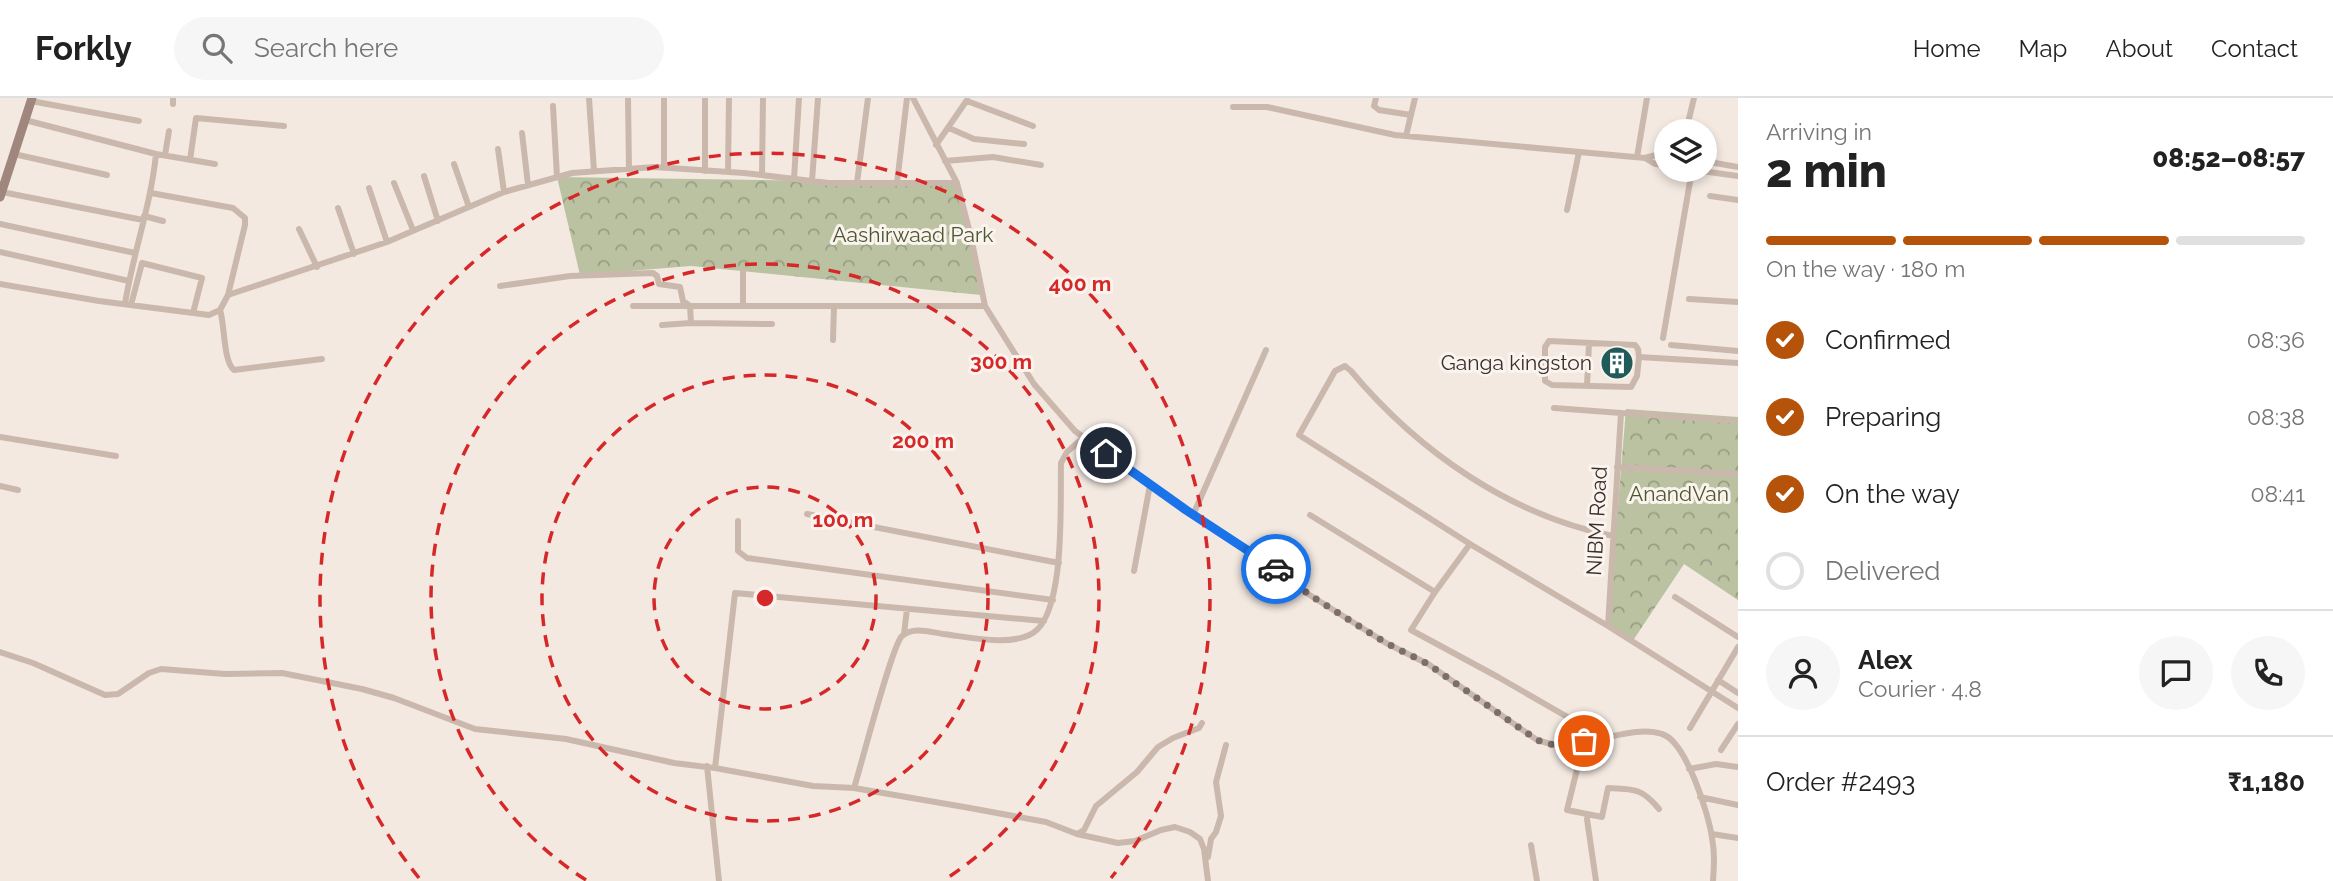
<!DOCTYPE html>
<html lang="en">
<head>
<meta charset="utf-8">
<style>
  body { margin:0; font-family:Raleway,sans-serif; background:#f6f6f6; color:#222; height:100vh; display:flex; flex-direction:column; font-size:26px; white-space:nowrap }
  * { box-sizing:border-box; margin:0 }
  p { font-size:23px; color:#767676 }
  .icon { flex:none; width:38px; height:38px; fill:none; stroke:currentColor; stroke-width:2; stroke-linecap:round; stroke-linejoin:round }
  .map { position:relative; flex:1; overflow:hidden }
  .panel { display:flex; flex-direction:column; background:#fff; width:595px }
  .panel>* { flex:none }
  .buttons { position:absolute; left:1654px; top:21px; display:grid; gap:14px }
  .buttons a { display:grid; place-items:center; width:63px; height:63px; border-radius:50%; background:#fff; box-shadow:0 4px 10px #0003; font-size:35px }
  .pin { position:absolute; display:grid; place-items:center; width:60px; height:60px; color:#fff; margin:-30px; border:4px solid #fff; border-radius:50%; box-shadow:0 2px 7px #0007 }
  .courier { position:absolute; display:grid; place-items:center; width:70px; height:70px; margin:-35px; border:5px solid #1a73e8; border-radius:50%; background:#fff; color:#222; box-shadow:0 2px 9px #0007 }
  .overview em { font-style:normal; font-weight:800 }
  .overview div { display:flex; flex-direction:column-reverse }
  .overview { display:flex; align-items:center; justify-content:space-between; height:119px; padding:0 28px }
  h1 { font-size:46px; font-weight:800; line-height:52px }
  .bar { display:grid; grid-template-columns:repeat(4,1fr); gap:10px 7px; align-content:center; height:84px; padding:0 28px }
  .bar i { height:9px; border-radius:5px; background:#e0e0e0 }
  .bar .selected { background:#b45309 }
  .bar p { grid-column:span 4 }
  .line { display:flex; align-items:center; gap:18px; padding:0 28px; border-top:2px solid #e0e0e0 }
  .line div { flex:1 }
  .round { display:grid; place-items:center; flex:none; width:74px; height:74px; border-radius:37px; background:#f6f6f6 }
  ol { padding:0 28px; list-style:none }
  li { display:flex; align-items:center; gap:21px; height:77px }
  li p { margin-inline-start:auto }
  li .icon { padding:7px; border-radius:50%; background:#b45309; color:#fff; stroke-width:4 }
  li:last-child { color:#767676 }
  li i { width:38px; height:38px; border:4px solid #e0e0e0; border-radius:50% }
  header { display:flex; align-items:center; gap:42px; box-sizing:border-box; height:98px; padding:0 35px; background:#fff; border-bottom:2px solid #e0e0e0 }
  header strong { font-size:33px }
  nav { display:flex; gap:38px; margin-inline-start:auto; font-size:24px }
  .search { width:490px; height:63px; background:#f6f6f6; display:flex; align-items:center; gap:18px; box-sizing:border-box; padding:0 24px; border-radius:38px; color:#767676; font-size:26px }
  main { display:flex; flex:1; min-height:0 }
  .map>svg:first-child { display:block }
  .park { fill:url(#park-crowns) }
  .lines { fill:none; stroke-linecap:round; stroke-linejoin:round }
  .street { stroke:#cbb8ad; stroke-width:6 }
  .secondary { stroke:#9f877e; stroke-width:9 }
  .done { stroke:#7b6f6b; stroke-width:7; stroke-dasharray:0 12.6 }
  .route { stroke:#1a73e8; stroke-width:9 }
  .ring { fill:none; stroke:#d62828; stroke-width:3.5; stroke-dasharray:12 9 }
  .labels { text-anchor:middle; stroke-width:6; stroke-linejoin:round; paint-order:stroke }
  .park-label { font-size:21px; fill:#4c572f; stroke:#faf3ee }
  .poi-label { font-size:21px; fill:#3a2e2b; stroke:#faf3ee; text-anchor:end }
  .street-label { font-size:21px; fill:#3a2e2b; stroke:#faf3ee }
  .centre { fill:#d62828; stroke:#faf3ee; stroke-width:3.5 }
  .ring-label { font-size:21px; text-anchor:middle; font-weight:bold; fill:#d62828; stroke:#faf3ee; stroke-width:6; stroke-linejoin:round; paint-order:stroke }
</style>
</head>
<body>
<header>
<strong>Forkly</strong>
<div class="search"><svg class="icon" aria-label="search" viewBox="0 0 24 24"><circle cx="10" cy="10" r="6"/><path d="M15 15l6 6"/></svg>Search here</div>
<nav><a>Home</a><a>Map</a><a>About</a><a>Contact</a></nav>
</header>
<main>
<div class="map">
<svg width="1738" height="783" viewBox="0 0 1738 783">
  <defs>
    <pattern id="park-crowns" width="20" height="18" patternUnits="userSpaceOnUse" patternTransform="scale(1.75)"><rect width="20" height="18" fill="#bac2a1"/><path d="M2 6a3 3 0 1 1 6 0M12 15a3 3 0 1 1 6 0" fill="none" stroke="#989e83"/></pattern>
  </defs>
  <rect width="100%" height="100%" fill="#f3e9e1"/>
  <!-- park -->
  <path class="park" d="M557,79L957,85L981,197L691,168L580,177Z
    M1626,311L1738,319V502L1684,466L1632,544L1608,528Z"/>
  <g class="lines">
    <!-- street -->
    <path class="street" d="M589,0L594,73
      M628,0L629,71
      M913,0L957,85L971,139L985,208L1034,286L1075,333L1186,413L1293,482L1308,496L1386,545L1428,566L1537,642L1554,647L1604,640
      M1376,0L1374,8L1379,12L1411,17
      M31,3L139,23
      M967,3L1033,28
      M173,6V0
      M553,8L557,79
      M1233,9H1267L1395,37L1645,60L1656,57L1666,58
      M25,22L156,56L215,66
      M949,30L974,41L1024,46
      M1686,33L1694,0
      M522,35L528,87
      M1406,38L1415,0
      M936,47L967,2
      M498,51L504,94
      M14,56L107,77
      M165,57L169,33
      M1637,59L1647,0
      M1645,60L1655,66L1666,67
      M190,62L196,20L284,28
      M945,63L993,59L1041,67
      M1704,63L1738,69
      M454,66L469,109
      M664,70V0
      M1694,72L1738,78
      M705,73V0
      M728,74L729,0
      M762,77L763,0
      M424,78L438,123
      M794,81L799,0
      M812,83L818,0
      M394,85L413,132
      M857,85L868,0
      M897,85L907,0
      M369,90L387,144
      M2,94L143,122
      M151,95L233,110L245,120V127L228,197
      M1710,98L1738,102
      M338,110L354,156
      M1567,112L1579,54
      M144,118L163,123
      M0,126L135,155
      M299,131L317,169
      M0,154L129,183
      M0,186L99,203L209,217L220,212L228,197L387,144L504,94L572,75L655,69L744,75L829,85H957
      M500,188L570,178L653,175L657,178L659,186L680,189L683,203L690,208L691,225
      M1689,201L1738,204
      M125,206C133,155 151,107 156,56
      M131,207L142,165L202,180L193,215
      M633,208H985
      M743,208V174
      M220,212C225,227 223,263 234,272L322,261
      M662,227L691,225L772,226
      M1663,240L1692,72
      M833,242L834,208
      M1671,247L1738,253
      M1639,259L1638,251L1635,247L1549,243L1545,249V283L1552,287L1631,289L1637,278L1639,259L1738,265
      M1587,288L1589,245
      M1554,310L1621,315
      M1738,323L1621,315L1608,528L1738,610
      M0,339L116,358
      M1617,369L1738,376
      M0,388L18,392
      M807,416L1059,465
      M1193,417L1266,252
      M1310,417L1435,494
      M738,423V453L747,460L1053,502
      M1470,446L1435,494L1411,532L1498,579L1604,640C1622,636 1644,630 1662,636C1686,643 1709,717 1712,740C1715,755 1714,768 1713,783
      M1134,473L1150,387
      M1675,499L1738,539
      M1608,528L1470,446L1299,337L1335,273L1345,268L1351,273C1418,353 1509,417 1613,438
      M904,536L907,511
      M0,554L33,565L105,597L118,596L149,575L161,571L225,576L282,575L362,591L394,600L475,631L566,641L674,665L715,670L813,688L854,690L970,710L1046,724L1077,736L1118,745L1135,743L1161,732L1175,729L1190,734L1200,741L1204,751L1208,783
      M1718,582L1738,595
      M1690,630L1738,549
      M1584,643L1567,712L1602,719L1608,690C1634,691 1642,690 1659,711
      M1721,652L1738,626
      M707,668L719,783
      M715,670L735,495L1044,523
      M1689,671L1716,666L1738,669
      M854,690C861,668 892,547 902,538C913,528 930,534 943,536C969,539 1010,549 1033,535C1066,514 1060,402 1061,365L1067,354L1084,339
      M1700,699L1738,707
      M1587,721L1596,783
      M1077,736L1084,732L1096,708L1137,674L1158,649L1173,640L1199,630L1202,625
      M1712,736L1738,740
      M1531,747L1537,783
      M1208,759L1211,741L1216,734L1221,718L1216,684L1226,647"/>
    <!-- secondary -->
    <path class="secondary" d="M0,99L32,0"/>
  </g>
  <g class="lines">
    <!-- done -->
    <path class="done" d="M1276,471L1293,482L1308,496L1386,545L1428,566L1537,642L1554,647L1584,643"/>
    <!-- route -->
    <path class="route" d="M1106,355L1186,412L1276,471"/>
  </g>
  <!-- distance rings -->
  <g class="ring">
    <circle cx="765" cy="500" r="111"/>
    <circle cx="765" cy="500" r="223"/>
    <path d="M586 782A334 334 0 1 1 944 782"/>
    <path d="M419 780A445 445 0 1 1 1111 780"/>
  </g>
  <!-- icons -->
  <defs>
    <symbol id="building-disc" viewBox="-11 -11 22 22"><circle r="9.5" fill="#215b59" stroke="#faf3ee"/><path d="M-4-6H4V6H1V3H-1V6H-4ZM-2.5-4.3h1.7v1.8h-1.7ZM.8-4.3h1.7v1.8H.8ZM-2.5-1h1.7V.8h-1.7ZM.8-1h1.7V.8H.8Z" fill="#fff"/></symbol>
  </defs>
  <g fill-rule="evenodd">
    <use href="#building-disc" x="1598" y="246" width="38" height="38"/>
  </g>
  <g class="labels">
    <!-- park labels -->
    <g class="park-label">
      <text x="913" y="144">Aashirwaad Park</text>
      <text x="1679" y="403">AnandVan</text>
    </g>
    <!-- poi labels -->
    <g class="poi-label">
      <text x="1592" y="272">Ganga kingston</text>
    </g>
    <!-- street labels -->
    <g class="street-label">
      <text transform="translate(1597 423) rotate(-87)" y="7">NIBM Road</text>
    </g>
  </g>
  <circle cx="765" cy="500" r="10" class="centre"/>
  <g class="ring-label">
    <text x="1080" y="193">400 m</text>
    <text x="1001" y="271">300 m</text>
    <text x="923" y="350">200 m</text>
    <text x="843" y="429">100 m</text>
  </g>
</svg>
<div class="buttons">
<a><svg class="icon" aria-label="layers" viewBox="0 0 24 24"><path d="M12 4l9 5-9 5-9-5zM3 14l9 5 9-5"/></svg></a>
</div>
<div class="pin" style="left:1584px;top:643px;background:#ea580c"><svg class="icon" aria-label="bag" viewBox="0 0 24 24"><path d="M5 8h14l-1 12H6zM9 8a3 3 0 0 1 6 0"/></svg></div>
<div class="pin" style="left:1106px;top:355px;background:#1f2937"><svg class="icon" aria-label="home" viewBox="0 0 24 24"><path d="M3 11l9-7 9 7M6 9v11h12V9"/></svg></div>
<div class="courier" style="left:1276px;top:471px"><svg class="icon" aria-label="car" viewBox="0 0 24 24"><path d="M5 17H2v-5l4-1 3-4h7l3 4 3 1v5h-3M9 17h6M6 11h13"/><circle cx="7" cy="17" r="2"/><circle cx="17" cy="17" r="2"/></svg></div>
</div>
<section class="panel">
<div class="overview"><div><h1>2 min</h1><p>Arriving in</p></div><em>08:52–08:57</em></div>
<div class="bar"><i class="selected"></i><i class="selected"></i><i class="selected"></i><i></i><p>On the way · 180 m</p></div>
<ol>
<li><svg class="icon" aria-label="check" viewBox="0 0 24 24"><path d="M5 12l5 5 9-10"/></svg>Confirmed<p>08:36</p></li>
<li><svg class="icon" aria-label="check" viewBox="0 0 24 24"><path d="M5 12l5 5 9-10"/></svg>Preparing<p>08:38</p></li>
<li><svg class="icon" aria-label="check" viewBox="0 0 24 24"><path d="M5 12l5 5 9-10"/></svg>On the way<p>08:41</p></li>
<li><i></i>Delivered</li>
</ol>
<div class="line" style="height:126px"><a class="round"><svg class="icon" aria-label="person" viewBox="0 0 24 24"><circle cx="12" cy="8" r="4"/><path d="M4 21q1-7 8-7t8 7"/></svg></a><div><b>Alex</b><p>Courier · 4.8</p></div><a class="round"><svg class="icon" aria-label="chat" viewBox="0 0 24 24"><path d="M4 5h16v11H9l-5 4z"/></svg></a><a class="round"><svg class="icon" aria-label="phone" viewBox="0 0 24 24"><path d="M5 4h4l2 5-3 2q2 4 5 5l2-3 5 2v4C11 20 4 13 5 4z"/></svg></a></div>
<div class="line" style="height:91px"><div>Order #2493</div><b>₹1,180</b></div>
</section>
</main>
</body>
</html>
